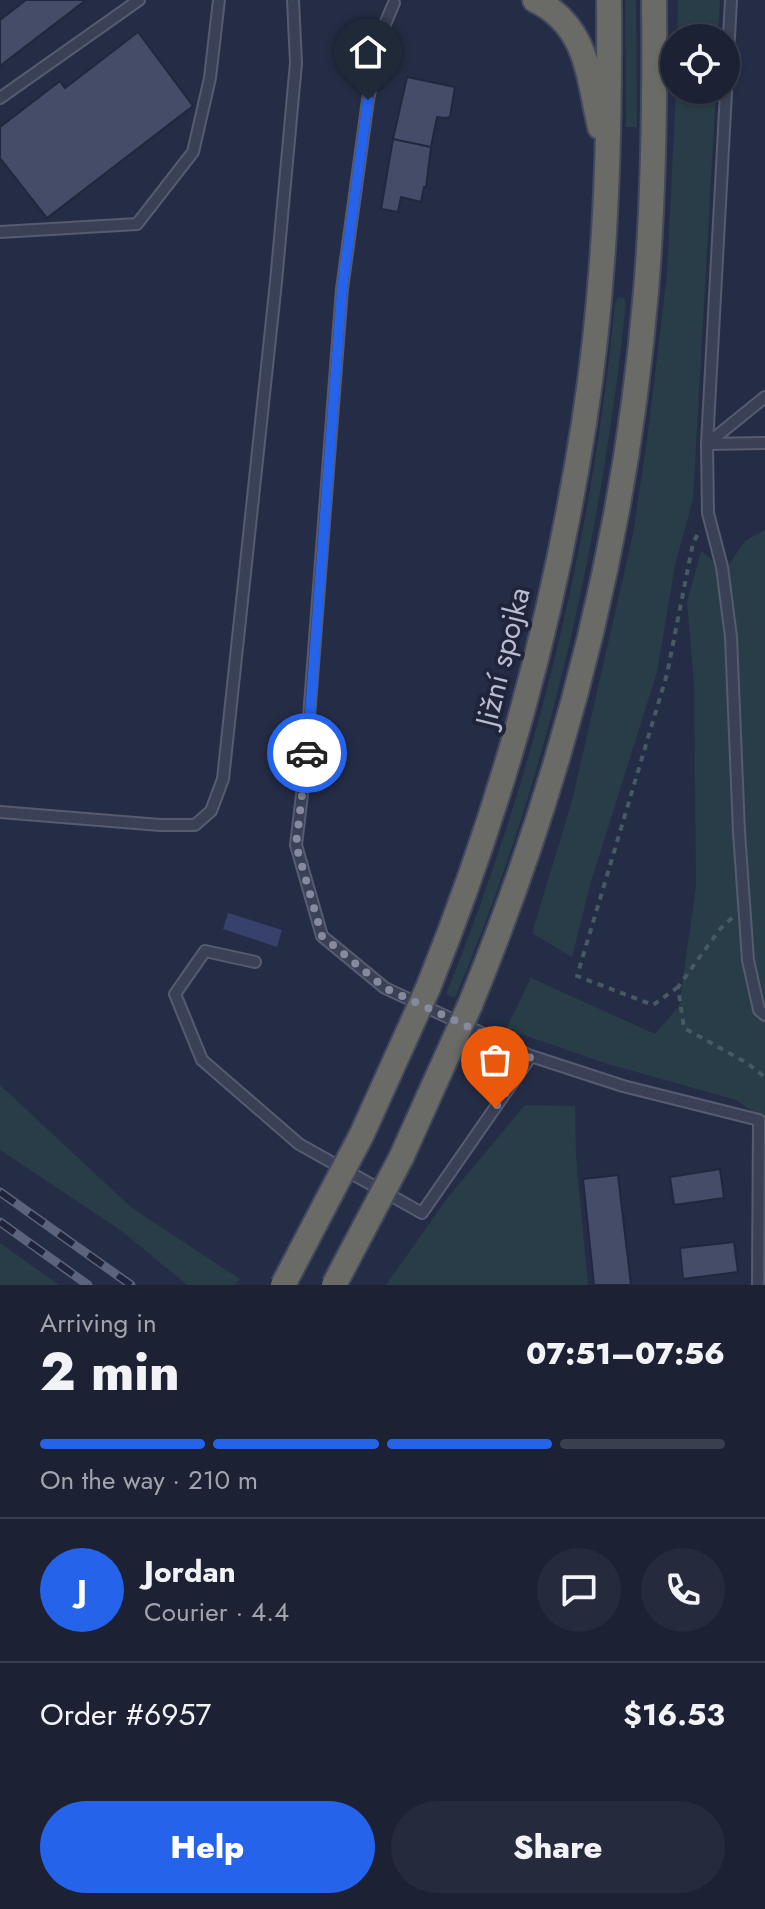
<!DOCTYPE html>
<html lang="en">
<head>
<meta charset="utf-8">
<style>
  body { margin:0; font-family:Jost,sans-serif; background:#252a3c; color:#f1f3f6; height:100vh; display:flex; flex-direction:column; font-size:30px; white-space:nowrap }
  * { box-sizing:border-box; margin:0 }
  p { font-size:26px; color:#a0a4ac }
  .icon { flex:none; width:44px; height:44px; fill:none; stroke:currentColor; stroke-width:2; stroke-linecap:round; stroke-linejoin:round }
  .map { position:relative; height:1285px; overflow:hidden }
  .sheet { display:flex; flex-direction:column; background:#1c2234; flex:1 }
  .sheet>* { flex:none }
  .buttons { position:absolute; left:660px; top:24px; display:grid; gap:16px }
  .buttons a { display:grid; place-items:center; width:80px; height:80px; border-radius:50%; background:#1c2234; box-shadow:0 2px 6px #0004,0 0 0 2px #3a3f4f; font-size:40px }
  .pin { position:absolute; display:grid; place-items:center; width:68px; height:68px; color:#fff; margin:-82px -34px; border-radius:50% 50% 50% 0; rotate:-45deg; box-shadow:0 0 8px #0007 }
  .pin .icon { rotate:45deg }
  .courier { position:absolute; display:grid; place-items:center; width:80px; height:80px; margin:-40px; border:6px solid #2563eb; border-radius:50%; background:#fff; color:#222; box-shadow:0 2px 10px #0007 }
  .overview em { font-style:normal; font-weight:800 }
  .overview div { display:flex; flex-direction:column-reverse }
  .overview { display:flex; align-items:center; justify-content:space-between; height:136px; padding:0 40px }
  h1 { font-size:52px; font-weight:800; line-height:60px }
  .bar { display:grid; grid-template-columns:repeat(4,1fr); gap:12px 8px; align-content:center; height:96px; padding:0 40px }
  .bar i { height:10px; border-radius:6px; background:#3a3f4f }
  .bar .on { background:#2563eb }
  .bar p { grid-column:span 4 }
  .line { display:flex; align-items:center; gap:20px; padding:0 40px; border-top:2px solid #3a3f4f }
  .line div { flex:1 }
  .round { display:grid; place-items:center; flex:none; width:84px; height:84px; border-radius:42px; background:#252a3c }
  .action { display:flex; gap:16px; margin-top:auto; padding:16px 40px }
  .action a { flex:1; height:92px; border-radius:48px; background:#2563eb; color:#fff; font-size:32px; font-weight:800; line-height:92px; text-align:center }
  .action a+a { background:#252a3c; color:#f1f3f6 }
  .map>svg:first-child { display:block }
  .green { fill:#283d47 }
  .water { fill:#37416c }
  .building { fill:#444c68; stroke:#21273d; stroke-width:2 }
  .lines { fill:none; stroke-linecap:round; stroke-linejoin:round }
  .service-casing { stroke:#565b70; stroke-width:14 }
  .trunk-casing { stroke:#42485d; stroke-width:28 }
  .path { stroke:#465a62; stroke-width:4; stroke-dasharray:6 6; stroke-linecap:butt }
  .service { stroke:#3a4055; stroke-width:10 }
  .trunk { stroke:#6a6a66; stroke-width:24 }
  .rail-casing { stroke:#5c637c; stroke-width:9 }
  .rail { stroke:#1f243b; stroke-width:6; stroke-dasharray:18; stroke-linecap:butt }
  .trunk-bridge-casing { stroke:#42485d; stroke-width:28; stroke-linecap:butt }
  .trunk-bridge { stroke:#6a6a66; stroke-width:24 }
  .done { stroke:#858a9e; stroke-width:8; stroke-dasharray:0 14.4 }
  .route { stroke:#2563eb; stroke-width:10 }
  .labels { text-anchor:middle; stroke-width:8; stroke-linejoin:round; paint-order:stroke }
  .street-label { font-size:30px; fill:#b8bcce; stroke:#1f243b }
</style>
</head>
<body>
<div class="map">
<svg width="765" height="1285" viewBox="0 0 765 1285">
  <rect width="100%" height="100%" fill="#252d46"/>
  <!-- green -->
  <path class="green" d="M625,0H636L637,127H626Z
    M678,0H720L718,38H677Z
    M676,90H716L693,499L675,565L657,672L590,885L572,957L532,933L572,801L633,534L647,440L667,275Z
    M618,297L624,298L626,303C601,540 549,777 455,998L446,994C536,772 592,541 615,303Z
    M765,530V1121L736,1100L608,1064L506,1029L531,978L655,1034L679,1006L696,887L694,683L687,603L701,551L725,570L745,541Z
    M0,1085L132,1208L240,1279L235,1285H187L123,1232L0,1150Z
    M525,1105L575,1106L576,1157L588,1285H386L448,1197Z
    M0,1243L59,1285H0Z"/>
  <!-- water -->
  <path class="water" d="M228,913L282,930L277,947L223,929Z"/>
  <!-- building -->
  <path class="building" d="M26,0H86L0,66V20Z
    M138,32L193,106L47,218L0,158V127L60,81L65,88Z
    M407,77L455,87L450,117L446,118L437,117L431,147L393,139Z
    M393,139L431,147L426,187H424L421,202L401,197L398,212L381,209Z
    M720,1169L724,1198L674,1205L670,1177Z
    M618,1175L631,1285H594L583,1179Z
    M734,1242L738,1272L683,1279L680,1248Z"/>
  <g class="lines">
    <defs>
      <path id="service" d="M731,0L707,444L708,513L722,567L731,637L739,832L748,960L759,1010L765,1015
        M394,3L382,31L368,100L342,289L305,769L296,845L322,936L385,988L531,1056L623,1086L759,1120L758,1285
        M0,98L139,0
        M0,232L137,224L193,152L210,78L219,0
        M707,444L765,397
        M707,444L765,443
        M0,812L160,825H195L211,811L223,779L276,282L296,63L293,0
        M255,962L205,951L175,994L202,1060L299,1144L422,1213L531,1056"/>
      <path id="trunk" d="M535,0C588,26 588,76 600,127
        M428,988C503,802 553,621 584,423C606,283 610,141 609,0
        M470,1005C563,778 626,536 646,291C654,194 655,97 654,0"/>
    </defs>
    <!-- service casing -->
    <use href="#service" class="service-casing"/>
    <!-- trunk casing -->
    <use href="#trunk" class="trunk-casing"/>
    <!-- path -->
    <path class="path" d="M732,918L720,929L678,987L684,1028L747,1063L765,1077
      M678,987L653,1005L577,976L667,674L693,543L699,532"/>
    <!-- service -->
    <use href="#service" class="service"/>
    <!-- trunk -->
    <use href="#trunk" class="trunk"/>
    <defs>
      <path id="rail" d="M0,1192L131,1285
        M0,1222L88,1285"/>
    </defs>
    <!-- rail casing -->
    <use href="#rail" class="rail-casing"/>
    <!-- rail -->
    <use href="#rail" class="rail"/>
    <defs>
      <path id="trunk-bridge" d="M283,1285L362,1134L428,988
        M334,1285L401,1158L470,1005"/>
    </defs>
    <!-- trunk-bridge casing -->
    <use href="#trunk-bridge" class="trunk-bridge-casing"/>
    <!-- trunk-bridge -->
    <use href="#trunk-bridge" class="trunk-bridge"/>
  </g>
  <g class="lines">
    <!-- done -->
    <path class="done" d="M307,753L296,845L322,936L385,988L531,1056L495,1108"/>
    <!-- route -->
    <path class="route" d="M307,753L342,289L368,100"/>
  </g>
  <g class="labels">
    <!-- street labels -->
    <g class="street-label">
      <text transform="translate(503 657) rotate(-76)" y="10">Jižní spojka</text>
    </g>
  </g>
</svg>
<div class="buttons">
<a><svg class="icon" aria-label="locate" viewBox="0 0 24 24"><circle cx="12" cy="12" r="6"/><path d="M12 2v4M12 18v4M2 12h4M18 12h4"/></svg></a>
</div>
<div class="pin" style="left:495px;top:1108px;background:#ea580c"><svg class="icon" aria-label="bag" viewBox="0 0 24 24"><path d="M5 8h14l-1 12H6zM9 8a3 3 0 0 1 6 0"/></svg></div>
<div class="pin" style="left:368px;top:100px;background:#1f2937"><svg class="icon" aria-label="home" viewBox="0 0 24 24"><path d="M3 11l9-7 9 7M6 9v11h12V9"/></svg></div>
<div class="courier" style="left:307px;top:753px"><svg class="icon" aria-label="car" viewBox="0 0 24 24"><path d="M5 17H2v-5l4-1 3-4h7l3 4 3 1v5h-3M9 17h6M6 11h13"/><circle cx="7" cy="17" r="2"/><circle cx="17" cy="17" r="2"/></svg></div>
</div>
<section class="sheet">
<div class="overview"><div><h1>2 min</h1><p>Arriving in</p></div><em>07:51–07:56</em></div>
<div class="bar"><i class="on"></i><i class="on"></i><i class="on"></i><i></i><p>On the way · 210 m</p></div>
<div class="line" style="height:144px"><b class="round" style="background:#2563eb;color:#fff">J</b><div><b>Jordan</b><p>Courier · 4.4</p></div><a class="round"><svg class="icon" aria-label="chat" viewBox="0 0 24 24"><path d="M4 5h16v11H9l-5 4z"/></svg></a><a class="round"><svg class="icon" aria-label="phone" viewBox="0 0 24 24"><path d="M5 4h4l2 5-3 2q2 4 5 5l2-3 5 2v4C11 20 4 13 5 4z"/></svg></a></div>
<div class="line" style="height:104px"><div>Order #6957</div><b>$16.53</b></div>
<div class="action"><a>Help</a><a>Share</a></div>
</section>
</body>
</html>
